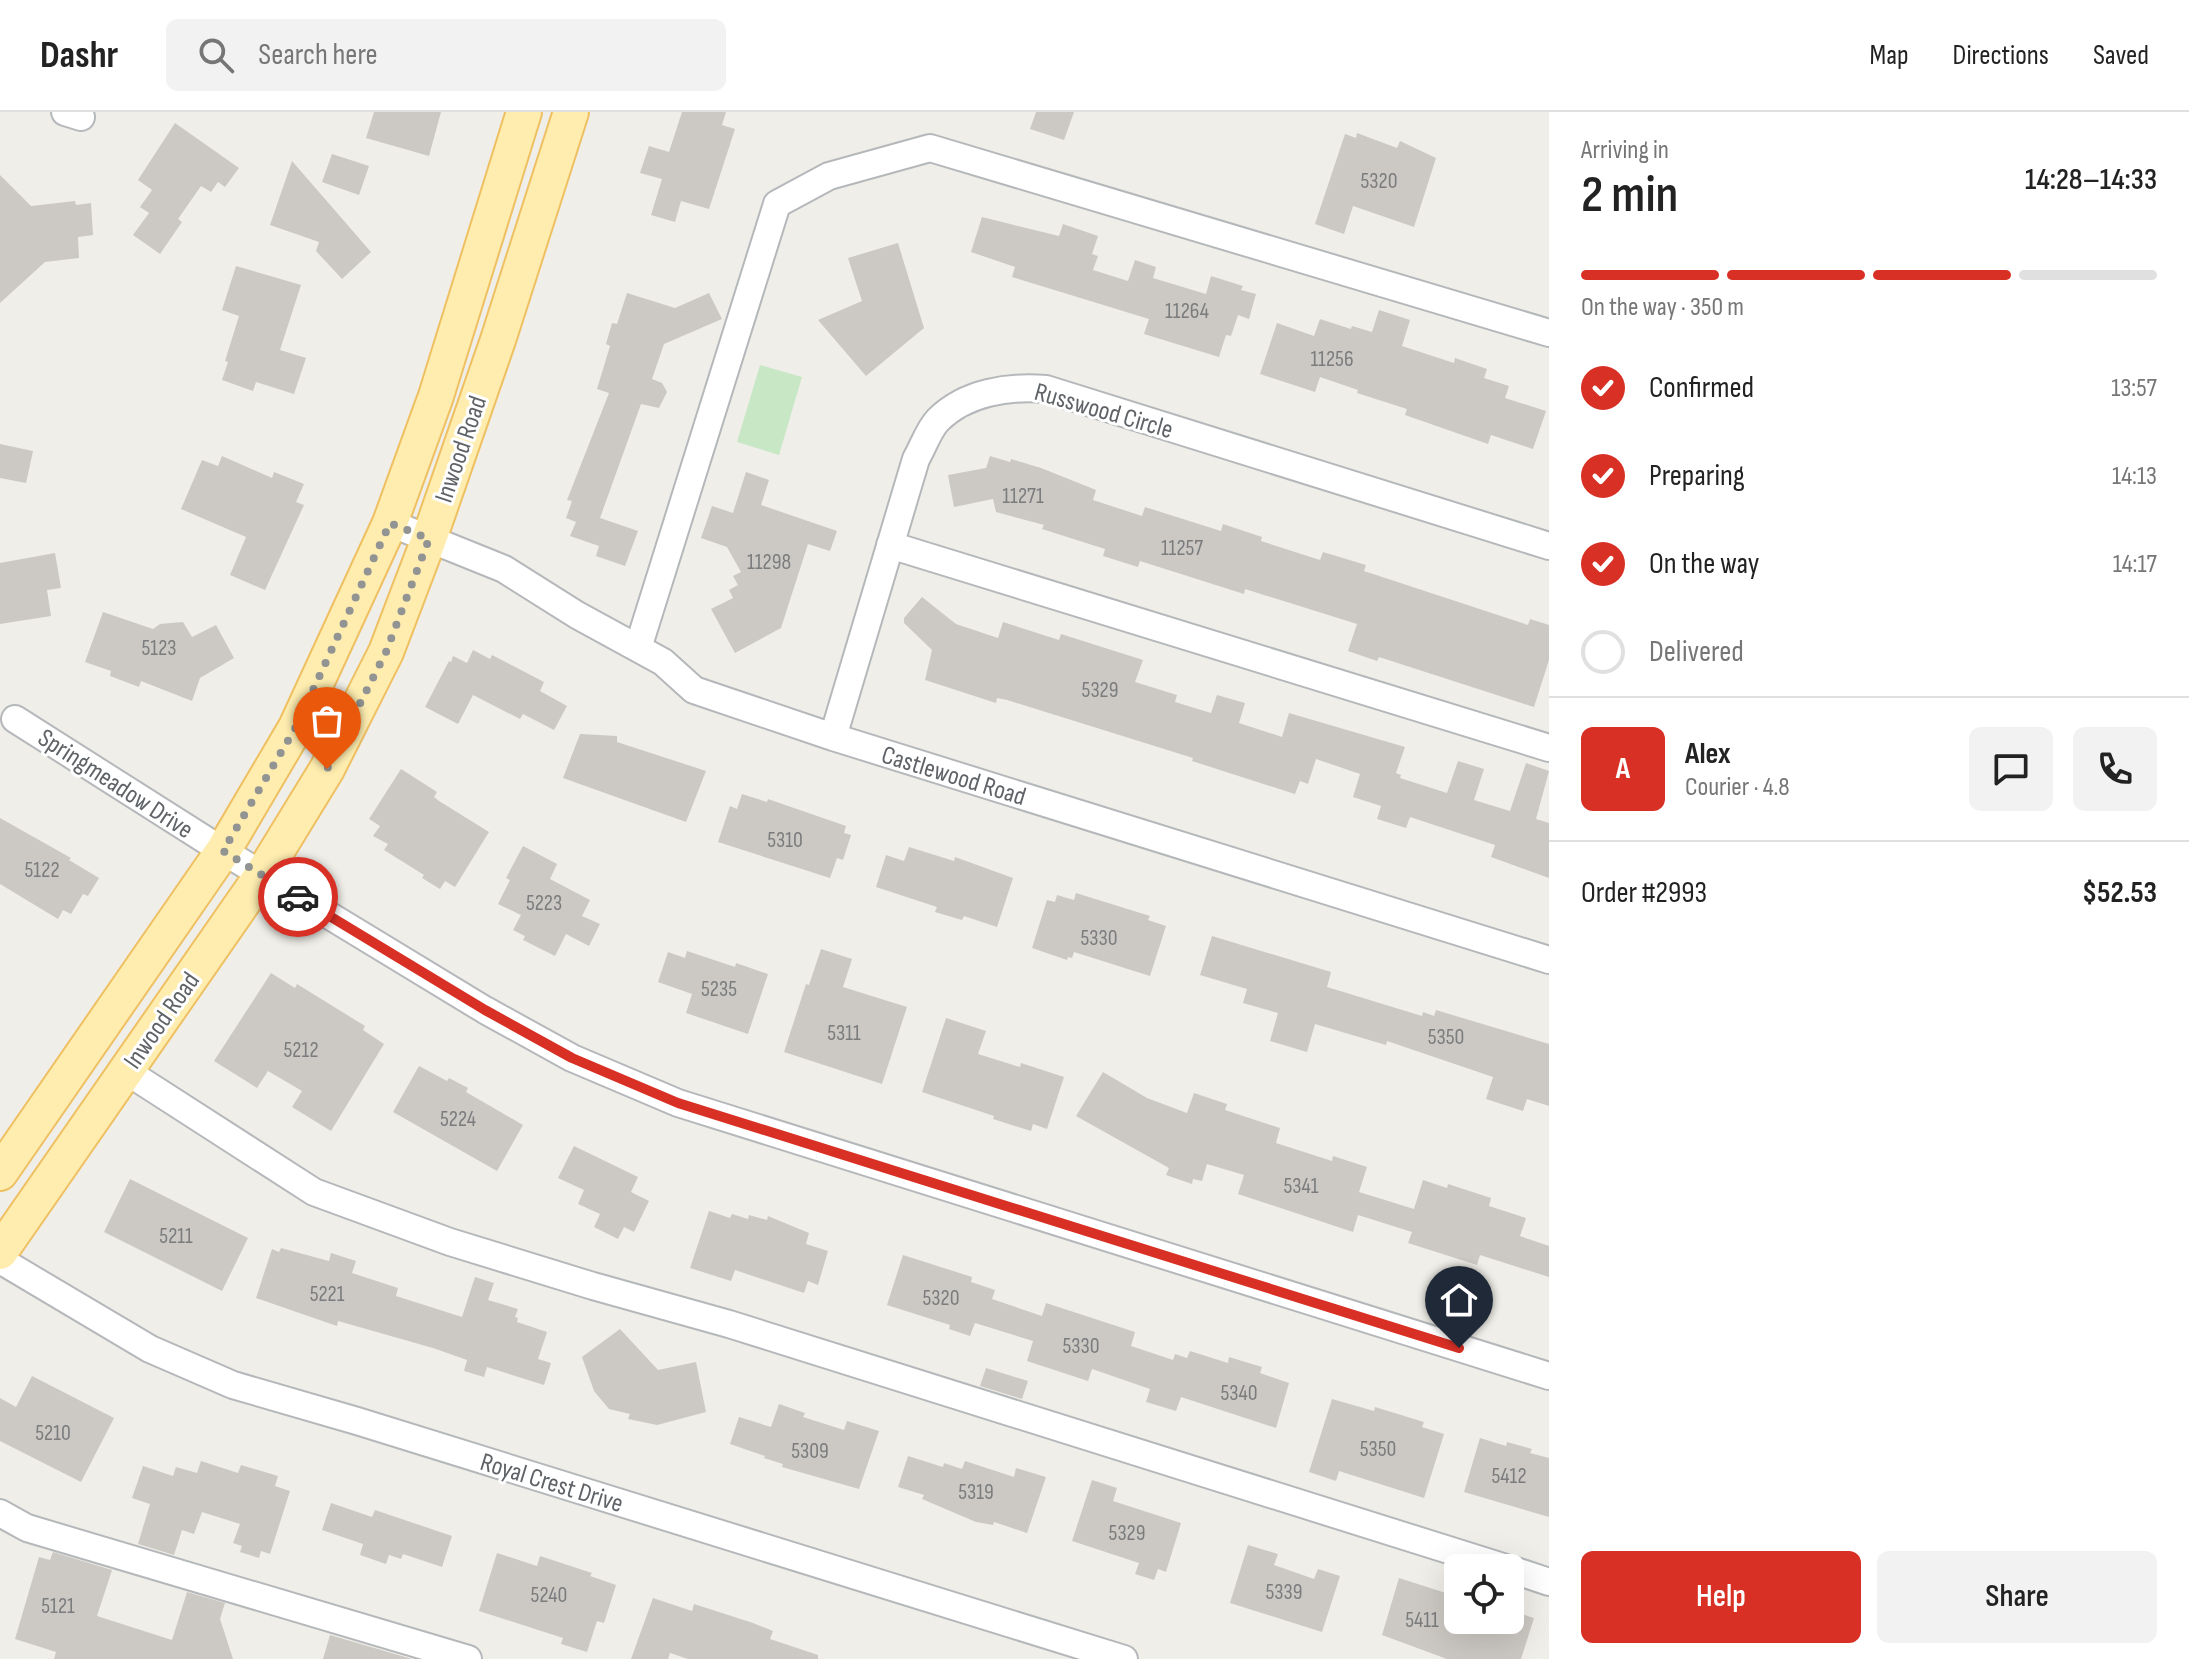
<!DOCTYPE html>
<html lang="en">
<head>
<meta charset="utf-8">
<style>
  body { margin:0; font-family:"Sofia Sans Condensed",sans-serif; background:#f2f2f2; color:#222; height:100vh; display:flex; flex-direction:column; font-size:30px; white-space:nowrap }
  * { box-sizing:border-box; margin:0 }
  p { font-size:26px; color:#767676 }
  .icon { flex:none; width:44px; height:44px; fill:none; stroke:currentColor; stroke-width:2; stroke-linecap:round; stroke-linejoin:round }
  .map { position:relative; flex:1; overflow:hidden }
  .sheet { display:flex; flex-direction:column; background:#fff; width:640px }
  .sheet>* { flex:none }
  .tools { position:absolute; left:1444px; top:1442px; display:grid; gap:16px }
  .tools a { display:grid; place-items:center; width:80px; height:80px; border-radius:12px; background:#fff; box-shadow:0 8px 32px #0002; font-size:40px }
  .pin { position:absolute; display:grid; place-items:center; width:68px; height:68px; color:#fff; margin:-82px -34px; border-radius:50% 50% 50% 0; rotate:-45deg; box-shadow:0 0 8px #0007 }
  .pin .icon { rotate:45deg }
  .courier { position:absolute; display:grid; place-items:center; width:80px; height:80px; margin:-40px; border:6px solid #d93025; border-radius:50%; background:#fff; color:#222; box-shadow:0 2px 10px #0007 }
  .overview em { font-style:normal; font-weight:600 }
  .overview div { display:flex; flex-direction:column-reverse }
  .overview { display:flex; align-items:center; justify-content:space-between; height:136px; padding:0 32px }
  h1 { font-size:52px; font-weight:600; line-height:60px }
  .bar { display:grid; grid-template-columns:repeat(4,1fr); gap:12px 8px; align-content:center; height:96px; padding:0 32px }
  .bar i { height:10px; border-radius:6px; background:#e0e0e0 }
  .bar .current { background:#d93025 }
  .bar p { grid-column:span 4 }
  .line { display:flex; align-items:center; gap:20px; padding:0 32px; border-top:2px solid #e0e0e0 }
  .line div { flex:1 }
  .round { display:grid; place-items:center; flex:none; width:84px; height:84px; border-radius:12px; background:#f2f2f2 }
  ol { padding:0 32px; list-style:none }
  li { display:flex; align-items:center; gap:24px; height:88px }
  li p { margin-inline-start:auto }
  li .icon { padding:8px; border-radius:50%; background:#d93025; color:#fff; stroke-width:4 }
  li:last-child { color:#767676 }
  li i { width:44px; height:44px; border:4px solid #e0e0e0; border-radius:50% }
  .button { display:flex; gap:16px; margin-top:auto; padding:16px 32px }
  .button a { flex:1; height:92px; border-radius:12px; background:#d93025; color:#fff; font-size:32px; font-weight:600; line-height:92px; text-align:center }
  .button a+a { background:#f2f2f2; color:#222 }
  header { display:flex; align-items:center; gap:48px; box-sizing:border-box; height:112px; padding:0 40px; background:#fff; border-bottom:2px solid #e0e0e0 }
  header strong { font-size:38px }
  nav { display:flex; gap:44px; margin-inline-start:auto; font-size:28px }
  .search { width:560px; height:72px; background:#f2f2f2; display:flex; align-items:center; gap:20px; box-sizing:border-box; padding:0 28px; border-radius:12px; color:#767676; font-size:30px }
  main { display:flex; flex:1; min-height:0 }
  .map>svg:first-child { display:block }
  .green { fill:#c7e7c5 }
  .building { fill:#ccc9c4 }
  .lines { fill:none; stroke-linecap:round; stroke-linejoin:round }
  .minor-casing { stroke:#b5b8bb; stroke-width:30 }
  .major-casing { stroke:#efc062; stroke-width:38 }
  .minor { stroke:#fff; stroke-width:26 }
  .major { stroke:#feedaf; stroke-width:34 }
  .done { stroke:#929494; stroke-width:8; stroke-dasharray:0 14.4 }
  .route { stroke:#d93025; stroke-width:10 }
  .labels { text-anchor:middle; stroke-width:6; stroke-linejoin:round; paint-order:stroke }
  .number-label { font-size:22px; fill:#7a7c7e }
  .street-label { font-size:26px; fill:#5f6367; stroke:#fff }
</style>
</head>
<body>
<header>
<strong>Dashr</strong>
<div class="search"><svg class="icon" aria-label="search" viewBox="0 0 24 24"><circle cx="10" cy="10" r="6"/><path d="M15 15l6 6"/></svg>Search here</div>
<nav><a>Map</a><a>Directions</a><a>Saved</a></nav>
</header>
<main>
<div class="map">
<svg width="1549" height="1547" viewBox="0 0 1549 1547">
  <rect width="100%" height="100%" fill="#f0eee8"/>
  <!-- green -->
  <path class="green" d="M760,253L802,265L779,343L737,330Z"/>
  <!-- building -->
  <path class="building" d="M374,0H441L429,44L366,26Z
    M682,0H726L722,13L735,17L709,97L681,89L675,110L651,103L662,67L640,61L649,34L669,40Z
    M1036,0H1074L1064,28L1030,17Z
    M175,11L239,56L225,75L218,70L211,80L201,74L178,107L182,110L160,142L133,123L149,101L140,95L152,78L138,68Z
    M1357,21L1397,36L1400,29L1436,46L1414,115L1353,94L1344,122L1315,112L1345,22L1356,26Z
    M332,42L369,54L359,83L322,70Z
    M292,49L371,140L342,167L316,139L319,130L270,113Z
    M0,63L31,94L75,89L76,93L91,91L93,123L78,125L79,146L45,150L0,191Z
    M982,105L1059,124L1063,112L1098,124L1092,142L1098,144L1093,158L1128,169L1135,148L1156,155L1153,166L1206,182L1211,164L1243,174L1241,178L1256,182L1249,207L1238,203L1231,224L1226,223L1219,245L1144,222L1149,207L1012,165L1015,155L971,140Z
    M898,131L924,216L866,264L818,208L862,189L848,146Z
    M236,154L301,173L280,238L306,246L294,282L256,270L253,279L222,268L228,250L225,249L239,204L222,198Z
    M627,181L675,196L709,181L722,207L664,232L652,267L662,271L667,280L659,296L641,292L600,406L638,419L625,454L596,444L599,434L570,424L576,410L566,406L572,389L567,388L609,281L597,277L610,234L606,232L612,211L617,212Z
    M1379,198L1410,208L1402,234L1454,251L1455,246L1487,257L1484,266L1509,274L1505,286L1546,299L1533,337L1491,323L1488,332L1405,303L1407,297L1357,281L1358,278L1320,265L1315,280L1260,262L1277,211L1314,224L1320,207L1351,217L1352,214L1372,220Z
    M0,332L33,339L26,371L0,366Z
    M222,344L272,366L274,360L304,372L296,390L304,393L265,478L230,463L246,425L181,397L202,348L218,354Z
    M990,344L1010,350L1011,347L1041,356L1096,378L1093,388L1142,404L1145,395L1221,419L1223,412L1262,425L1261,429L1320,448L1323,440L1366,453L1364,459L1528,513L1530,507L1549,513V548L1534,595L1379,545L1377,549L1348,539L1357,512L1245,477L1244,482L1140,449L1138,455L1103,444L1105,437L1042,417L1044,413L996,400L993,387L954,395L948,363L986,356Z
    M746,360L769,368L761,393L837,419L830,439L808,432L781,516L735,541L711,497L733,486L729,478L738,473L733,464L741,460L727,435L701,426L712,394L733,401Z
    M55,441L61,476L47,478L51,504L0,512V451Z
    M922,485L956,512L998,526L1003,510L1059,528L1061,522L1143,548L1135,570L1177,583L1175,590L1211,601L1217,583L1245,591L1239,611L1282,625L1289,601L1405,635L1396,661L1401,663L1400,666L1447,681L1458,649L1484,657L1474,688L1510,699L1526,651L1549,659L1536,707L1549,711V766L1491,745L1495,733L1410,705L1406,716L1377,707L1381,694L1353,685L1360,662L1316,647L1308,672L1300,669L1295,682L1192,649L1193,646L1007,588L997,586L996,591L925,568L932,538L904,511V506Z
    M103,500L153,517L160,512L183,510L192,525L216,513L234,546L200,566L192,589L141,569L139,575L110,564L111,559L85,550Z
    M473,538L490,547L492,543L544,570L540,579L567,594L554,618L523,602L520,607L473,583L458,612L425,595L449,549L451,550L453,544L467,551Z
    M580,622L617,624V630L706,659L686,710L563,666Z
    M401,657L437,680L434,685L439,689L489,720L455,775L445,769L440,777L422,766L424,763L384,738L388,732L373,724L380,714L369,707Z
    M742,682L767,690L768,687L846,714L844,721L851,723L843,748L837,746L830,766L718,730L730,694L737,697Z
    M0,706L71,746L69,748L99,766L88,784L83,782L71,802L63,798L58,807L0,772Z
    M523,734L557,752L550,767L590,788L582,804L600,812L589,834L566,822L555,844L523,828L525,824L513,818L521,803L498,792L510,768L506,766Z
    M909,735L954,749L955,745L1013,766L997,815L964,804L962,808L935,800L937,795L876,775L886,743L904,749Z
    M1076,781L1150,804L1148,808L1166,814L1150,864L1074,840L1072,846L1068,845L1067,848L1032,836L1047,788L1055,790L1057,783L1074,788Z
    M1212,824L1331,860L1327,875L1422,904L1423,900L1434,904L1436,898L1549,932V994L1527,987L1523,999L1486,987L1493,965L1387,929L1386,933L1315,912L1307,940L1270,929L1278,901L1243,891L1247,877L1200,863Z
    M821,837L852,847L843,875L907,895L882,972L784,940L806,872L809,873Z
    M687,839L735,855L736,851L768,862L748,922L686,901L692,882L658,870L668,840L685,846Z
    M271,861L295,876L297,872L365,914L363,918L384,932L331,1019L292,995L302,979L268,959L257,976L214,949Z
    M946,906L986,919L978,942L1020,955L1021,951L1064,965L1047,1017L1033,1012L1031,1019L993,1007L994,1004L922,980Z
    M419,954L447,969L449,966L468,976L466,980L523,1013L497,1059L393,1000Z
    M1103,960L1147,986L1187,1001L1194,981L1227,992L1225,998L1280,1016L1276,1031L1332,1049L1333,1044L1367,1055L1359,1080L1414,1097L1423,1068L1447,1076L1448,1072L1491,1086L1489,1094L1526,1106L1520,1124L1549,1134V1165L1480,1143L1477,1153L1408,1131L1412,1120L1358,1103L1353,1120L1238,1082L1244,1063L1207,1052L1202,1069L1193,1067L1192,1072L1166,1063L1169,1056L1076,1004Z
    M574,1034L638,1065L631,1080L649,1089L634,1120L624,1115L618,1127L594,1115L600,1102L578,1092L584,1078L558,1066Z
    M130,1067L248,1126L222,1179L104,1120Z
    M709,1099L730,1106L732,1102L748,1107L749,1103L767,1108L768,1104L809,1121L806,1132L828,1139L818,1173L808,1169L804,1181L735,1158L731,1169L690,1156Z
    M281,1136L329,1149L331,1141L356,1149L352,1161L398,1176L396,1184L462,1205L475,1165L494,1171L488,1188L518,1197L515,1205L518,1206L517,1210L547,1220L538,1247L551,1251L544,1273L487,1255L484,1265L464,1259L467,1248L433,1236L338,1209L337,1214L256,1186L272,1137L279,1140Z
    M903,1143L972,1165L971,1170L995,1178L992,1187L1042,1204L1046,1191L1135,1220L1131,1234L1173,1248L1175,1242L1187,1246L1190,1239L1228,1251L1229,1245L1262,1255L1260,1261L1289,1271L1276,1316L1181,1285L1176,1299L1146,1290L1150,1277L1092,1257L1088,1269L1027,1249L1033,1229L975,1211L970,1224L949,1217L950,1213L887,1193Z
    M620,1217L658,1258L696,1250L706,1300L657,1313L628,1307L630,1302L609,1297L594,1279L582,1245Z
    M986,1256L1028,1269L1022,1287L980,1274Z
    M32,1264L114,1306L81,1370L0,1329V1286L16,1295Z
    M1332,1287L1374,1299L1375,1295L1424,1310L1422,1315L1444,1322L1424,1386L1339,1359L1336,1369L1309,1360Z
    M779,1292L805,1301L803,1305L844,1318L847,1309L879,1319L859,1377L782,1355L783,1352L764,1346L765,1344L730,1332L739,1305L771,1315Z
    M1480,1326L1506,1334L1507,1330L1532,1337L1530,1341L1549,1346V1405L1464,1380Z
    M908,1344L943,1355L944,1351L962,1357L965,1349L1014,1365L1016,1356L1046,1365L1027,1421L994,1410L993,1413L976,1410L922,1387L924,1383L898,1375Z
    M201,1349L238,1361L241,1353L278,1364L275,1374L290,1379L270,1442L261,1439L259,1446L240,1440L242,1434L233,1431L240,1412L202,1400L194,1422L182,1418L174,1443L138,1432L150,1392L132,1386L143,1354L173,1364L176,1355L197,1361Z
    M1092,1368L1117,1376L1113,1389L1181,1411L1166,1460L1158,1457L1154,1468L1135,1462L1139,1451L1072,1429Z
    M331,1391L372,1405L375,1398L452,1424L442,1455L403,1442L401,1447L389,1443L386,1452L360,1443L363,1432L322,1418Z
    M1248,1433L1278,1442L1274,1453L1314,1467L1318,1457L1340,1464L1322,1520L1230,1491Z
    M53,1440L112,1458L97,1504L172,1528L187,1480L225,1491L220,1507L233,1547H54L56,1540L15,1527L39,1445L50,1448Z
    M497,1441L537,1454L540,1444L592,1461L590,1464L616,1473L604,1511L597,1509L587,1540L561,1532L563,1526L479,1499Z
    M1399,1466L1452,1483L1451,1486L1458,1488V1508H1510V1498L1534,1506L1521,1547H1447L1382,1523Z
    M653,1486L692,1499L694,1492L753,1511L773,1519L770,1527L818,1543V1547H688L670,1541L668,1547H631Z
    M330,1523L412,1547H323Z"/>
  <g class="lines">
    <defs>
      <path id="minor" d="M65,0L81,5
        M390,411L504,457L577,503L663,550L694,578L833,625L1549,848
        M890,433L1549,636
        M638,536L777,92L829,64L930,36L1549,221
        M15,607L223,739L485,898L572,946L678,991L1549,1264
        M833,625L916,347C923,335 929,317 938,308C966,280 1009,274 1046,277L1549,434
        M126,959L314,1080L450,1130L593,1174L729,1212L1506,1456
        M0,1148L150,1237L233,1273L357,1309L1124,1547
        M0,1401L27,1416L468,1547
        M1510,1457L1549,1470"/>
      <path id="major" d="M0,1061L223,739L296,615L390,411L436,284L524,0
        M0,1140L262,763L327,657L386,540L429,427L498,228L571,0"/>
    </defs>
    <!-- minor casing -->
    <use href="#minor" class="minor-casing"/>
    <!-- major casing -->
    <use href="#major" class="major-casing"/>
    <!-- minor -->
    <use href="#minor" class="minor"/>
    <!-- major -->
    <use href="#major" class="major"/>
  </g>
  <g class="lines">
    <!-- done -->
    <path class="done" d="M298,785L223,739L296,615L390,411L429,427L386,540L327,657"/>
    <!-- route -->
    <path class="route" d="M298,785L485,898L572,946L678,991L1459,1236"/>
  </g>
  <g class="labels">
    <!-- number labels -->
    <g class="number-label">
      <text x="1379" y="76">5320</text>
      <text x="1187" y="206">11264</text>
      <text x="1332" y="254">11256</text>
      <text x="1023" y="391">11271</text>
      <text x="1182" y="443">11257</text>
      <text x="769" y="457">11298</text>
      <text x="159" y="543">5123</text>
      <text x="1100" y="585">5329</text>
      <text x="785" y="735">5310</text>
      <text x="42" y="765">5122</text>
      <text x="544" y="798">5223</text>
      <text x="1099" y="833">5330</text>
      <text x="719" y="884">5235</text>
      <text x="844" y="928">5311</text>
      <text x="1446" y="932">5350</text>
      <text x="301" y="945">5212</text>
      <text x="458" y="1014">5224</text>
      <text x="1301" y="1081">5341</text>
      <text x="176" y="1131">5211</text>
      <text x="327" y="1189">5221</text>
      <text x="941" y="1193">5320</text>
      <text x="1081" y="1241">5330</text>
      <text x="1239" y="1288">5340</text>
      <text x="53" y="1328">5210</text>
      <text x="1378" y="1344">5350</text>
      <text x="810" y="1346">5309</text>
      <text x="1509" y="1371">5412</text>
      <text x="976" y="1387">5319</text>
      <text x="1127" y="1428">5329</text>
      <text x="1284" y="1487">5339</text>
      <text x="549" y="1490">5240</text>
      <text x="58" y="1501">5121</text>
      <text x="1422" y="1515">5411</text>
    </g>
    <!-- street labels -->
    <g class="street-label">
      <text transform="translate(1104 298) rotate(16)" y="9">Russwood Circle</text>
      <text transform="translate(460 337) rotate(-71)" y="9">Inwood Road</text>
      <text transform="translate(954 663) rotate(17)" y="9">Castlewood Road</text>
      <text transform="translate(116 671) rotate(33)" y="9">Springmeadow Drive</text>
      <text transform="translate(161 908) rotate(-55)" y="9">Inwood Road</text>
      <text transform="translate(552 1370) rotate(17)" y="9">Royal Crest Drive</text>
    </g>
  </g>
</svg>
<div class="tools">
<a><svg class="icon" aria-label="locate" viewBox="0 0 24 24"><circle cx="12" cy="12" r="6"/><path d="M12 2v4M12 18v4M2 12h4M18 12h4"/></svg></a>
</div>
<div class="pin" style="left:327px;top:657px;background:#ea580c"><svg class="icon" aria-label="bag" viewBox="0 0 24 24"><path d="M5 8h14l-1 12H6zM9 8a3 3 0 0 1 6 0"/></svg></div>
<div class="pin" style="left:1459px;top:1236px;background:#1f2937"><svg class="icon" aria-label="home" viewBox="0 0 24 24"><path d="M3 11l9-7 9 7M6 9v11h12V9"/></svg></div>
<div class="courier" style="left:298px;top:785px"><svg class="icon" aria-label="car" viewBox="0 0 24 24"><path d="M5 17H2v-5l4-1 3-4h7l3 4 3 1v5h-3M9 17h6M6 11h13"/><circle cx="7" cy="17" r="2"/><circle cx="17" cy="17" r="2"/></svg></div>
</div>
<section class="sheet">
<div class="overview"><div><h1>2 min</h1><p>Arriving in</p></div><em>14:28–14:33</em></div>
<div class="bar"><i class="current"></i><i class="current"></i><i class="current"></i><i></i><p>On the way · 350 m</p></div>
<ol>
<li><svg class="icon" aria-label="check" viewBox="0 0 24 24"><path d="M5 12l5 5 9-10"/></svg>Confirmed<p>13:57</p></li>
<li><svg class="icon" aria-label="check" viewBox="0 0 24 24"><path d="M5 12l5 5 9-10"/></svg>Preparing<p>14:13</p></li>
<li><svg class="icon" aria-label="check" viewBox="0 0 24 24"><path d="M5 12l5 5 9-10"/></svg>On the way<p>14:17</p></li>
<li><i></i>Delivered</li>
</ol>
<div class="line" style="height:144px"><b class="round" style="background:#d93025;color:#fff">A</b><div><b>Alex</b><p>Courier · 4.8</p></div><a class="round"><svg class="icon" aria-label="chat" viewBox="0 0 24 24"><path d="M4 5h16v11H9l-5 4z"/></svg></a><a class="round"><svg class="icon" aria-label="phone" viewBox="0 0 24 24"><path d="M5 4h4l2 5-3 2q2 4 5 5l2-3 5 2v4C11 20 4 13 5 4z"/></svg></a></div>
<div class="line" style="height:104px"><div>Order #2993</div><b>$52.53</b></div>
<div class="button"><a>Help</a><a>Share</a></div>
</section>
</main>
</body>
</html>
